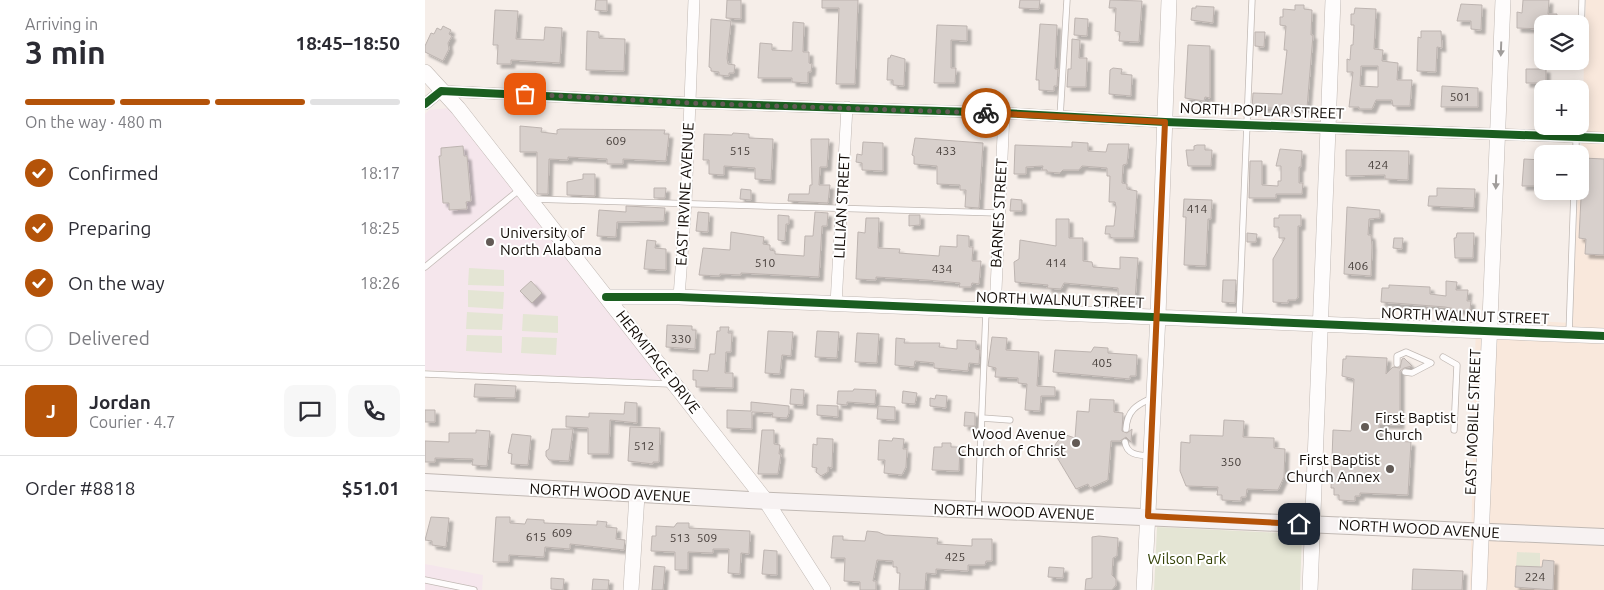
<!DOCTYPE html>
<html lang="en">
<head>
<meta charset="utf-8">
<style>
  body { margin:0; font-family:Ubuntu,sans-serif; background:#f7f7f7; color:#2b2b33; height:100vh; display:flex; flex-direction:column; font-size:19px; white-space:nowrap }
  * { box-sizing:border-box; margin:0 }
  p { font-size:16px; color:#7c7c81 }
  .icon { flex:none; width:28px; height:28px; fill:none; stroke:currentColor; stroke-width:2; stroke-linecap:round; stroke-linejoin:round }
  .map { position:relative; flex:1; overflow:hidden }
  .panel { display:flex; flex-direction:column; background:#fff; width:425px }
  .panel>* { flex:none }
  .fabs { position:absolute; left:1109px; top:15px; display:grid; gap:10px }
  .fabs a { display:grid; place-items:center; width:55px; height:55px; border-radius:10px; background:#fff; box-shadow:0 2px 12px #0003; font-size:25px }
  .pin { position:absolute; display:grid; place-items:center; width:42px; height:42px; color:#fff; margin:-21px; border-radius:10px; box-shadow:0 2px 8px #0006 }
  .courier { position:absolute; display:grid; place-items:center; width:50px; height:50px; margin:-25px; border:4px solid #b45309; border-radius:50%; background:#fff; color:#222; box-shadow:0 1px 6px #0007 }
  .head em { font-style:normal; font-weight:700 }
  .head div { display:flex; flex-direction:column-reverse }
  .head { display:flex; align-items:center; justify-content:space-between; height:85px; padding:0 25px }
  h1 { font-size:32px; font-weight:700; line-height:38px }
  .bar { display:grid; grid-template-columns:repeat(4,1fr); gap:8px 5px; align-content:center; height:60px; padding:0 25px }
  .bar i { height:6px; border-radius:4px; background:#e1e1e2 }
  .bar .selected { background:#b45309 }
  .bar p { grid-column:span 4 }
  .line { display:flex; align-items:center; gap:12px; padding:0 25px; border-top:1px solid #e1e1e2 }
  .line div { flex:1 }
  .round { display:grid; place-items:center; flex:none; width:52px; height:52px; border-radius:10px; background:#f7f7f7 }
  ol { padding:0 25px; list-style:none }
  li { display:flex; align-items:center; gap:15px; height:55px }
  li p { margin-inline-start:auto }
  li .icon { padding:5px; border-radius:50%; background:#b45309; color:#fff; stroke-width:4 }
  li:last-child { color:#7c7c81 }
  li i { width:28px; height:28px; border:2px solid #e1e1e2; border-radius:50% }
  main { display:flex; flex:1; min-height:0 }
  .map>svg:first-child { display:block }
  .built { fill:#f9e8dc }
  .education { fill:#f5e6ec }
  .green { fill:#e4e5d4 }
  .building { fill:#d8d0cc; stroke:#bdb4b0; fill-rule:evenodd; filter:url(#shadow) }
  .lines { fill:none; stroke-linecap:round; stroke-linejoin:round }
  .service-casing { stroke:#c1b9b4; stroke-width:7 }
  .minor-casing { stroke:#c1b9b4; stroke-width:12 }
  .tertiary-casing { stroke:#c1b9b4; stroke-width:16 }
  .secondary-casing { stroke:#c1b9b4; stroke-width:18 }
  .service { stroke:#fefcfc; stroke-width:5.5 }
  .minor { stroke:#fefcfc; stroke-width:11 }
  .tertiary { stroke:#fefcfc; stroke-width:15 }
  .secondary { stroke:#f7f2f2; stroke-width:16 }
  .cycleway-casing { stroke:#fff; stroke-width:11 }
  .cycleway { stroke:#1b5e20; stroke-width:8 }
  .oneway { fill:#a09c9a }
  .done { stroke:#625a55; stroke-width:5; stroke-dasharray:0 9 }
  .route { stroke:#b45309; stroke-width:6 }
  .poi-dot { fill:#625a55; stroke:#fff; stroke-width:2 }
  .labels { text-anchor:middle; stroke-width:4; stroke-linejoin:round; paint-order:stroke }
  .number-label { font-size:12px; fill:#443c38 }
  .street-label { font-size:15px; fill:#120b06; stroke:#fff }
  .poi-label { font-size:15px; fill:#120b06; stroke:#fff; text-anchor:start }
  .park-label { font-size:15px; fill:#364309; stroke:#fff }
</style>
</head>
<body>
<main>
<section class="panel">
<div class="head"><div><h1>3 min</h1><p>Arriving in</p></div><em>18:45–18:50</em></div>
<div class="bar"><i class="selected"></i><i class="selected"></i><i class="selected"></i><i></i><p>On the way · 480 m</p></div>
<ol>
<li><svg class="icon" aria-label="check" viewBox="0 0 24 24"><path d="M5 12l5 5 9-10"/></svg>Confirmed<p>18:17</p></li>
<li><svg class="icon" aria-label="check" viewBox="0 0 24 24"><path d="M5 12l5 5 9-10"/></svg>Preparing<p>18:25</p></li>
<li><svg class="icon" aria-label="check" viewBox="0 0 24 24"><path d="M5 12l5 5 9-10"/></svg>On the way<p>18:26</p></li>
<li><i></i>Delivered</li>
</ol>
<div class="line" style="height:90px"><b class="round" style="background:#b45309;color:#fff">J</b><div><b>Jordan</b><p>Courier · 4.7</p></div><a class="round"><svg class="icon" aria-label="chat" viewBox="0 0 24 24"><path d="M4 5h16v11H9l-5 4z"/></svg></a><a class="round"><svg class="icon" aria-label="phone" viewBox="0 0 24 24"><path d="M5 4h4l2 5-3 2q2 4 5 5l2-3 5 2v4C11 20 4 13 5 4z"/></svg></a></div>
<div class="line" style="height:65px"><div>Order #8818</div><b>$51.01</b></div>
</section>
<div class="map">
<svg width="1179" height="590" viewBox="0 0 1179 590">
  <defs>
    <filter id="shadow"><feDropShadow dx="4" dy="4" stdDeviation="1" flood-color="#0004"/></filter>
  </defs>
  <rect width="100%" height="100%" fill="#f6eee9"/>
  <!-- built -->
  <path class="built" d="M1161,0H1179V590H1045L1051,318L1147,323L1153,191H1155Z"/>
  <!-- education -->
  <path class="education" d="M24,108L238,381L0,370V114L4,110Z
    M0,564L58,575L57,590H0Z"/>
  <!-- green -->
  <path class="green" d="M44,268L79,270V286L43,285Z
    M43,290L79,292L78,309L43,307Z
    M42,312L78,314L77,330L41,329Z
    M98,314L133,316V333L97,331Z
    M42,335L77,336V353L41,351Z
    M97,337L132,338L131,355L96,353Z
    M732,527L877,534L875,590H729Z
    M1092,552L1115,553V567L1091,566Z"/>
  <!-- building -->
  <path class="building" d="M171,0H182V11L170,10Z
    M302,0H316V19L301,18Z
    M397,0H433L430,84H411L414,8H397Z
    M595,0H615L614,9L594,8Z
    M685,0L717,1L714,42L694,41L695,32L690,31L691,8H684Z
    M1098,0H1124L1123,14H1132L1131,24H1118V29L1092,28V12L1097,13Z
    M1036,4L1057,5L1056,30L1046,29V21H1032Z
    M870,5H879V9L887,10L886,35H888L882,108H827L828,93L857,94L862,50H859L861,26L855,25V17H858V9L870,10Z
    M771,6L789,7L788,23L766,20L767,8H771Z
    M930,8L951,9L949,49L958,50L957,61L973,63L972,80H987L985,106H968L967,100H951L947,109H934V107H924L928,72H922V59L925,60L926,45H928L929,25H926V14H929ZM936,66H953V87L935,86Z
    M70,10L93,11L91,39L119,40L120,27L137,28L135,63L86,60V64H72L73,45H68Z
    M650,18L663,19L662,36L649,35Z
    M286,19L306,21L302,58L303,64L310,65L309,73H304V76L294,75V72L286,71V68L284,67Z
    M368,22L379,23L378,52H384V63L387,64L386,72H383V83L367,82V78H333L335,43L347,44V50L367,51Z
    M615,24L632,25L630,69H633L632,86H629V91L614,90V80H611Z
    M512,25L542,26V41L526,40V68H531L530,83H509Z
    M18,26L26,30L24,34L27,36L23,43L24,49L18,61L0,52V46L6,33L9,34L12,28L16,30Z
    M162,31L174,32V38L200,39L199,71L161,70Z
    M996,31H1016L1017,48L1012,47L1011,72L992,71L993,37L996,38Z
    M830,32H840L839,47L830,46Z
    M647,39L655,40L654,58H662L661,87H642L643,69H646Z
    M763,45L785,46V98L780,97L779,101L760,98Z
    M466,55L480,59L479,86L468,85V80H462L463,58H465Z
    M688,68L697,69L696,74L707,75L706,96L684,94L685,70Z
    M1101,69H1121V83H1101Z
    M1017,86L1053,88V107H1016Z
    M95,126L117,128L116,132L132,134V130L135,129L240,130L239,134H244L241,161L198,159V164H182V159L143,157V160L124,159L123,194H112V152H95Z
    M308,133L324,134V138L348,139L346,180L330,179V168L299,166V175L284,174V160H278L279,134L307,135Z
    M490,138L558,143L554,208L540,207L541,190H535V185L512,184V166L489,164V156L487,155Z
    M386,139H404L402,167H395L394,185H405L403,203L363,201L364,194H384L385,185H387Z
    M438,142L458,143V171L437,170V163L431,162L432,154L437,155Z
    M647,142L663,143V151L681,152L683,144H704L702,164L698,165L697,183L702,184V189L712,191L709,238H688L685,237V234H680L681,226H689L691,207L690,202H684L685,176H682V168L657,166L654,170H638L635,173L622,172V170H617L618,166L601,167V174H589L590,145L647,147Z
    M772,145H780V150H787L786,166H763L761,150H769V146Z
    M38,146L39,156H42L46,201L41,202L42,209L24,210V203H18L14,156H16V148Z
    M855,149L877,151L876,167H874V183H878L877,194H851V198H824L825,161H837V185L853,186V181H856V166H851Z
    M921,150L984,151L983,180L960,179V175L921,176Z
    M1158,158L1179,159V255L1160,254L1161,239L1154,238Z
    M1099,159L1118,160V173H1113L1112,186H1097Z
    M158,174H170V196L142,195V182L158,179Z
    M229,188H241L240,198H229Z
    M1012,188L1050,189L1049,208L1003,206L1004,196H1012Z
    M316,189L326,190V200L315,199Z
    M586,199L597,200V211H585Z
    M759,199L787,200L786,219H783L781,266L759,265L761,217H758Z
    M201,206L240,208L239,221L192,222L191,237L172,236L174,210L201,212Z
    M922,207L955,210V218L944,219L943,235H946L947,246L946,276L919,274Z
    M273,212L284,213L283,232L271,231Z
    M390,212L403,213L402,226H397L394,277L316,273V275L295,274V276L274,275L278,248L305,250L306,232L339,237L338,244L345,245V250L350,251V254L379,256L380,236H388Z
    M353,215L364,216V224H361L360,241L353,240Z
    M484,215H495V225L484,226Z
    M854,215H876V226H873V297L871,300H863V303L848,302V259L860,238H854V227H849V218H854Z
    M441,218H454L453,248L475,249L474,253L514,256L515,246L532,247V235L544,236V247H548L547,261H556L554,284L547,283L546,287H534L535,283L502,280L451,277V280L431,279L433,232L440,233Z
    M631,219H644V238H658V261L667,262L668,267L695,269V257L713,258L710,300L693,299V288L639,283L636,289L622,288L623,285L590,282L589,262L594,259L595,240L631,246Z
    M822,233L832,234L831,242H822Z
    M1032,233H1049L1048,258H1030L1029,238H1031Z
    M969,238H978L977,249L968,248Z
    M222,240L231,241L230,248L241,249V270L219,269Z
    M798,280H811L810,303L797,302Z
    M106,281L117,293L107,303L95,291Z
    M1021,281L1032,282L1031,290H1043L1042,301H1046L1045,310L1030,311V309L1020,307L956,302L957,288H964V285L1005,287V294L1021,296Z
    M242,325L267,326V330H271L270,349L241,347Z
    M295,327H304L303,333H307L306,352H301L300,373H308V388L271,387V380H268V370L283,371L285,354H290L292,331H295Z
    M343,331L368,332L366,356L357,355L355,374L340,373Z
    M392,331L414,332L412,358L390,357Z
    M432,333L454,334L452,363L430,362Z
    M567,337L582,338L581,350L614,352L612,386L630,387V396H616L615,411L600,410L602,384L593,383V378L570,377L571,368L563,366Z
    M471,338L480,339L479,343H515L514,347L532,349V340L551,341V349L555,350L554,364L544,363L543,371L509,368V363L490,361L489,367L470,365Z
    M669,347L683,348V353L712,355L711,376H705V379L628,372L630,350L666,352Z
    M921,356L962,358L961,374L968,367L975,368L977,359L979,358L987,366L979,368L975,371V425L954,424V440L986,442L983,495L935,493V496H930V501L914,500V495H909V488H906L908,430L926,431L929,379L917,376L918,359H921Z
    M50,384L91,386L90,398L49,397Z
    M366,389L379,390L378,405L365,404Z
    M429,389L451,390L450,404L422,402V405L412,404L413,391H428Z
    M478,391L492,393L490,404L477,403Z
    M511,395L522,396L521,408L505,406V398L510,399Z
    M665,399L689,400V412L698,413L697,431L702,433L707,429L706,442L701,437L695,441H686L683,480L665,488L663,484L651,489L627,449L638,434L650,438L652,411L664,412Z
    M200,402L212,403V423L185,420L184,454H163V428L141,427V416L164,417V413L199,414Z
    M326,402L364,406V413L362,418L347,417L348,413L327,412V429L302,428V410L326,411Z
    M392,405L413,406V417L392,415Z
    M453,406L470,407V420L452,419Z
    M0,410H10V422H0Z
    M540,412L550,413V426H539Z
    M799,420L819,421L818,437L849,438V448L860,449L859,477L853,490L822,489L821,497H816V501L797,500V495H792L793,487L761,486L755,471L756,442L765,443V435L798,436Z
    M205,427L235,428L234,462H228V464L203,461Z
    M127,429H148L144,461L124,460L121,456V451L124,449Z
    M51,430L65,431L62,466L47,465L48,459L10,458V462H0V441L24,442V433H51Z
    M337,430H349V444L355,445L354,454H356L353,474H333Z
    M87,434L106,436L103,465L86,464L87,454L83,453Z
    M392,438L408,439L407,468L403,467V472L396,476L391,472L392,468L387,467L388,444L392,445Z
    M468,438L479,439L478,449H482L481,467L477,475L459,473L460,460H453L454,440L467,441Z
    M517,443H526V447H535L534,471L507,470L509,447H517Z
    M6,517L24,518L21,547L7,545V541L0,540Z
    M71,517H85V523L100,524L102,519L119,520V523L172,525V521L182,522L181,527L192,528L191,539L200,540L199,550L145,544V549L120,547L119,557L84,555V562H68Z
    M252,523H264V528L325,531L324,554L316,553L315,574L303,573L304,549H288V553L263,552V570H250V552L226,551L227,536H231V526L249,527Z
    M442,531L453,532L460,535L513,538L512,544L547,546V539H567V561H561L560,565H543V571L511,569V574L501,573L500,590H474L475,573H472V567H468V561L452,560L448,581H451V590H435V582L419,581L420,558H406L408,536H418V540L440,541Z
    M674,536L693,538L692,556L688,558L687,575L691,579V585L687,590H660L661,579L667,578V537Z
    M339,550L352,551V575L337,574Z
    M1118,560L1129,561L1128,590L1090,587L1091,566L1117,567Z
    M229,566L240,567L238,590H227Z
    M624,567L639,568L638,578L623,577Z
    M988,569L1038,571L1037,590H987Z
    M126,578L139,579L138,590L126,589Z
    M168,579L184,580L183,590H167Z"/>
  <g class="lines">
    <defs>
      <path id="service" d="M1156,36L1157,0
        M635,117L642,0
        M1151,154V137
        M107,199L574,213
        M0,267L94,190
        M814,321L827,0
        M1144,334L1149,191
        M1018,357L1032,365L1029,430
        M972,364V356L981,352L1006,363L987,373L980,372
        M0,374L245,384
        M557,418L585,420
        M701,429C702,411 711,405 727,398
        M700,442C702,455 713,455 725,456
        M553,509L561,311
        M0,580L49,590"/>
      <path id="minor" d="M0,104L16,91L265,103L579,113L740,122L1179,138
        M254,297L261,202L269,0
        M411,304L422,107
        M570,312L579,113"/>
      <path id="tertiary" d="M0,72L33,108L341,501L398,590
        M181,297H254L1179,336
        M206,590L212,495
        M719,590L733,316L744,0
        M885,590L908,0
        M1054,590L1078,0"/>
      <path id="secondary" d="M0,482L324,500L1179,537"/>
    </defs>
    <!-- service casing -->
    <use href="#service" class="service-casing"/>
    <!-- minor casing -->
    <use href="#minor" class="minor-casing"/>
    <!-- tertiary casing -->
    <use href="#tertiary" class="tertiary-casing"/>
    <!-- secondary casing -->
    <use href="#secondary" class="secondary-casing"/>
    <!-- service -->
    <use href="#service" class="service"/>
    <!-- minor -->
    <use href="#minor" class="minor"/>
    <!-- tertiary -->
    <use href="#tertiary" class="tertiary"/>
    <!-- secondary -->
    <use href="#secondary" class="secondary"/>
    <defs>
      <path id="cycleway" d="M0,104L16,91L265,103L579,113L740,122L1179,138
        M181,297H254L1179,336"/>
    </defs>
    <!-- cycleway casing -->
    <use href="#cycleway" class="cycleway-casing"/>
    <!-- cycleway -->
    <use href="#cycleway" class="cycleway"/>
  </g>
  <!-- one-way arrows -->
  <defs><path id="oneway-solid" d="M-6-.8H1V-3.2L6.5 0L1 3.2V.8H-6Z" transform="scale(1.25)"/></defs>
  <g class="oneway">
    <use href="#oneway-solid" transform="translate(1076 49) rotate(92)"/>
    <use href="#oneway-solid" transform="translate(1071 182) rotate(92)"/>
  </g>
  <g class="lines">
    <!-- done -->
    <path class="done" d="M100,94L265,103L561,113"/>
    <!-- route -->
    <path class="route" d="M561,113L740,122L723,516L874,524"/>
  </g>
  <!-- markers -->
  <g class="poi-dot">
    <circle cx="65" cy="242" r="5"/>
    <circle cx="940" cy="427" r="5"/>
    <circle cx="651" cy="443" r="5"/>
    <circle cx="965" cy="469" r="5"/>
  </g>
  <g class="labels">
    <!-- number labels -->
    <g class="number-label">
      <text x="1035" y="101">501</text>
      <text x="191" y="145">609</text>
      <text x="315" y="155">515</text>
      <text x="521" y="155">433</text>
      <text x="953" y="169">424</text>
      <text x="772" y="213">414</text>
      <text x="340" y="267">510</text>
      <text x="631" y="267">414</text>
      <text x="933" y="270">406</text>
      <text x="517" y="273">434</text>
      <text x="256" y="343">330</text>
      <text x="677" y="367">405</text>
      <text x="219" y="450">512</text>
      <text x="806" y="466">350</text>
      <text x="137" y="537">609</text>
      <text x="111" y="541">615</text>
      <text x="255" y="542">513</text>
      <text x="282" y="542">509</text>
      <text x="530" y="561">425</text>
      <text x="1110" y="581">224</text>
    </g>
    <!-- street labels -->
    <g class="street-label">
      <text transform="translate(837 111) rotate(2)" y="5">NORTH POPLAR STREET</text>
      <text transform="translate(260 194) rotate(-87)" y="5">EAST IRVINE AVENUE</text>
      <text transform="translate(417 206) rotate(-87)" y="5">LILLIAN STREET</text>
      <text transform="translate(574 213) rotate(-87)" y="5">BARNES STREET</text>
      <text transform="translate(635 300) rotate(2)" y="5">NORTH WALNUT STREET</text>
      <text transform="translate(1040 316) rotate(2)" y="5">NORTH WALNUT STREET</text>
      <text transform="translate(233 362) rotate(52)" y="5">HERMITAGE DRIVE</text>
      <text transform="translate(1048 422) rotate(-88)" y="5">EAST MOBILE STREET</text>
      <text transform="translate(185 493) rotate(3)" y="5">NORTH WOOD AVENUE</text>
      <text transform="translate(589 512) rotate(2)" y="5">NORTH WOOD AVENUE</text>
      <text transform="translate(994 529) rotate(3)" y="5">NORTH WOOD AVENUE</text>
    </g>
    <!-- poi labels -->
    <g class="poi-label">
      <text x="75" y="238">University of<tspan x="75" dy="17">North Alabama</tspan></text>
      <text x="950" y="423">First Baptist<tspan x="950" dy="17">Church</tspan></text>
      <text x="641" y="439" text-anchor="end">Wood Avenue<tspan x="641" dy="17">Church of Christ</tspan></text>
      <text x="955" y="465" text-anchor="end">First Baptist<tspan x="955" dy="17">Church Annex</tspan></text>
    </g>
    <!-- park labels -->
    <g class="park-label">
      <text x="762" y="564">Wilson Park</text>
    </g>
  </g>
</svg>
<div class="fabs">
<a><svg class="icon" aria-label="layers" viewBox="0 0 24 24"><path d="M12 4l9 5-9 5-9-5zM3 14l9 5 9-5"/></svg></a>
<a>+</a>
<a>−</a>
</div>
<div class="pin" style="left:100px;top:94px;background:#ea580c"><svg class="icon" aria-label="bag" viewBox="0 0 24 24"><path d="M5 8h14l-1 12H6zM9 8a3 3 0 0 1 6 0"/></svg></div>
<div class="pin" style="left:874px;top:524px;background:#1f2937"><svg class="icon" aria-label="home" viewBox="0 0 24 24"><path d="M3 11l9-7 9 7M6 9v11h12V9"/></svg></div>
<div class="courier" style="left:561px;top:113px"><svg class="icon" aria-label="bike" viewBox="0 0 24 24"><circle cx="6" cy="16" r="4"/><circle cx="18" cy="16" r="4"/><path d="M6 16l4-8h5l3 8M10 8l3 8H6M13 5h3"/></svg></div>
</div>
</main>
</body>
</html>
